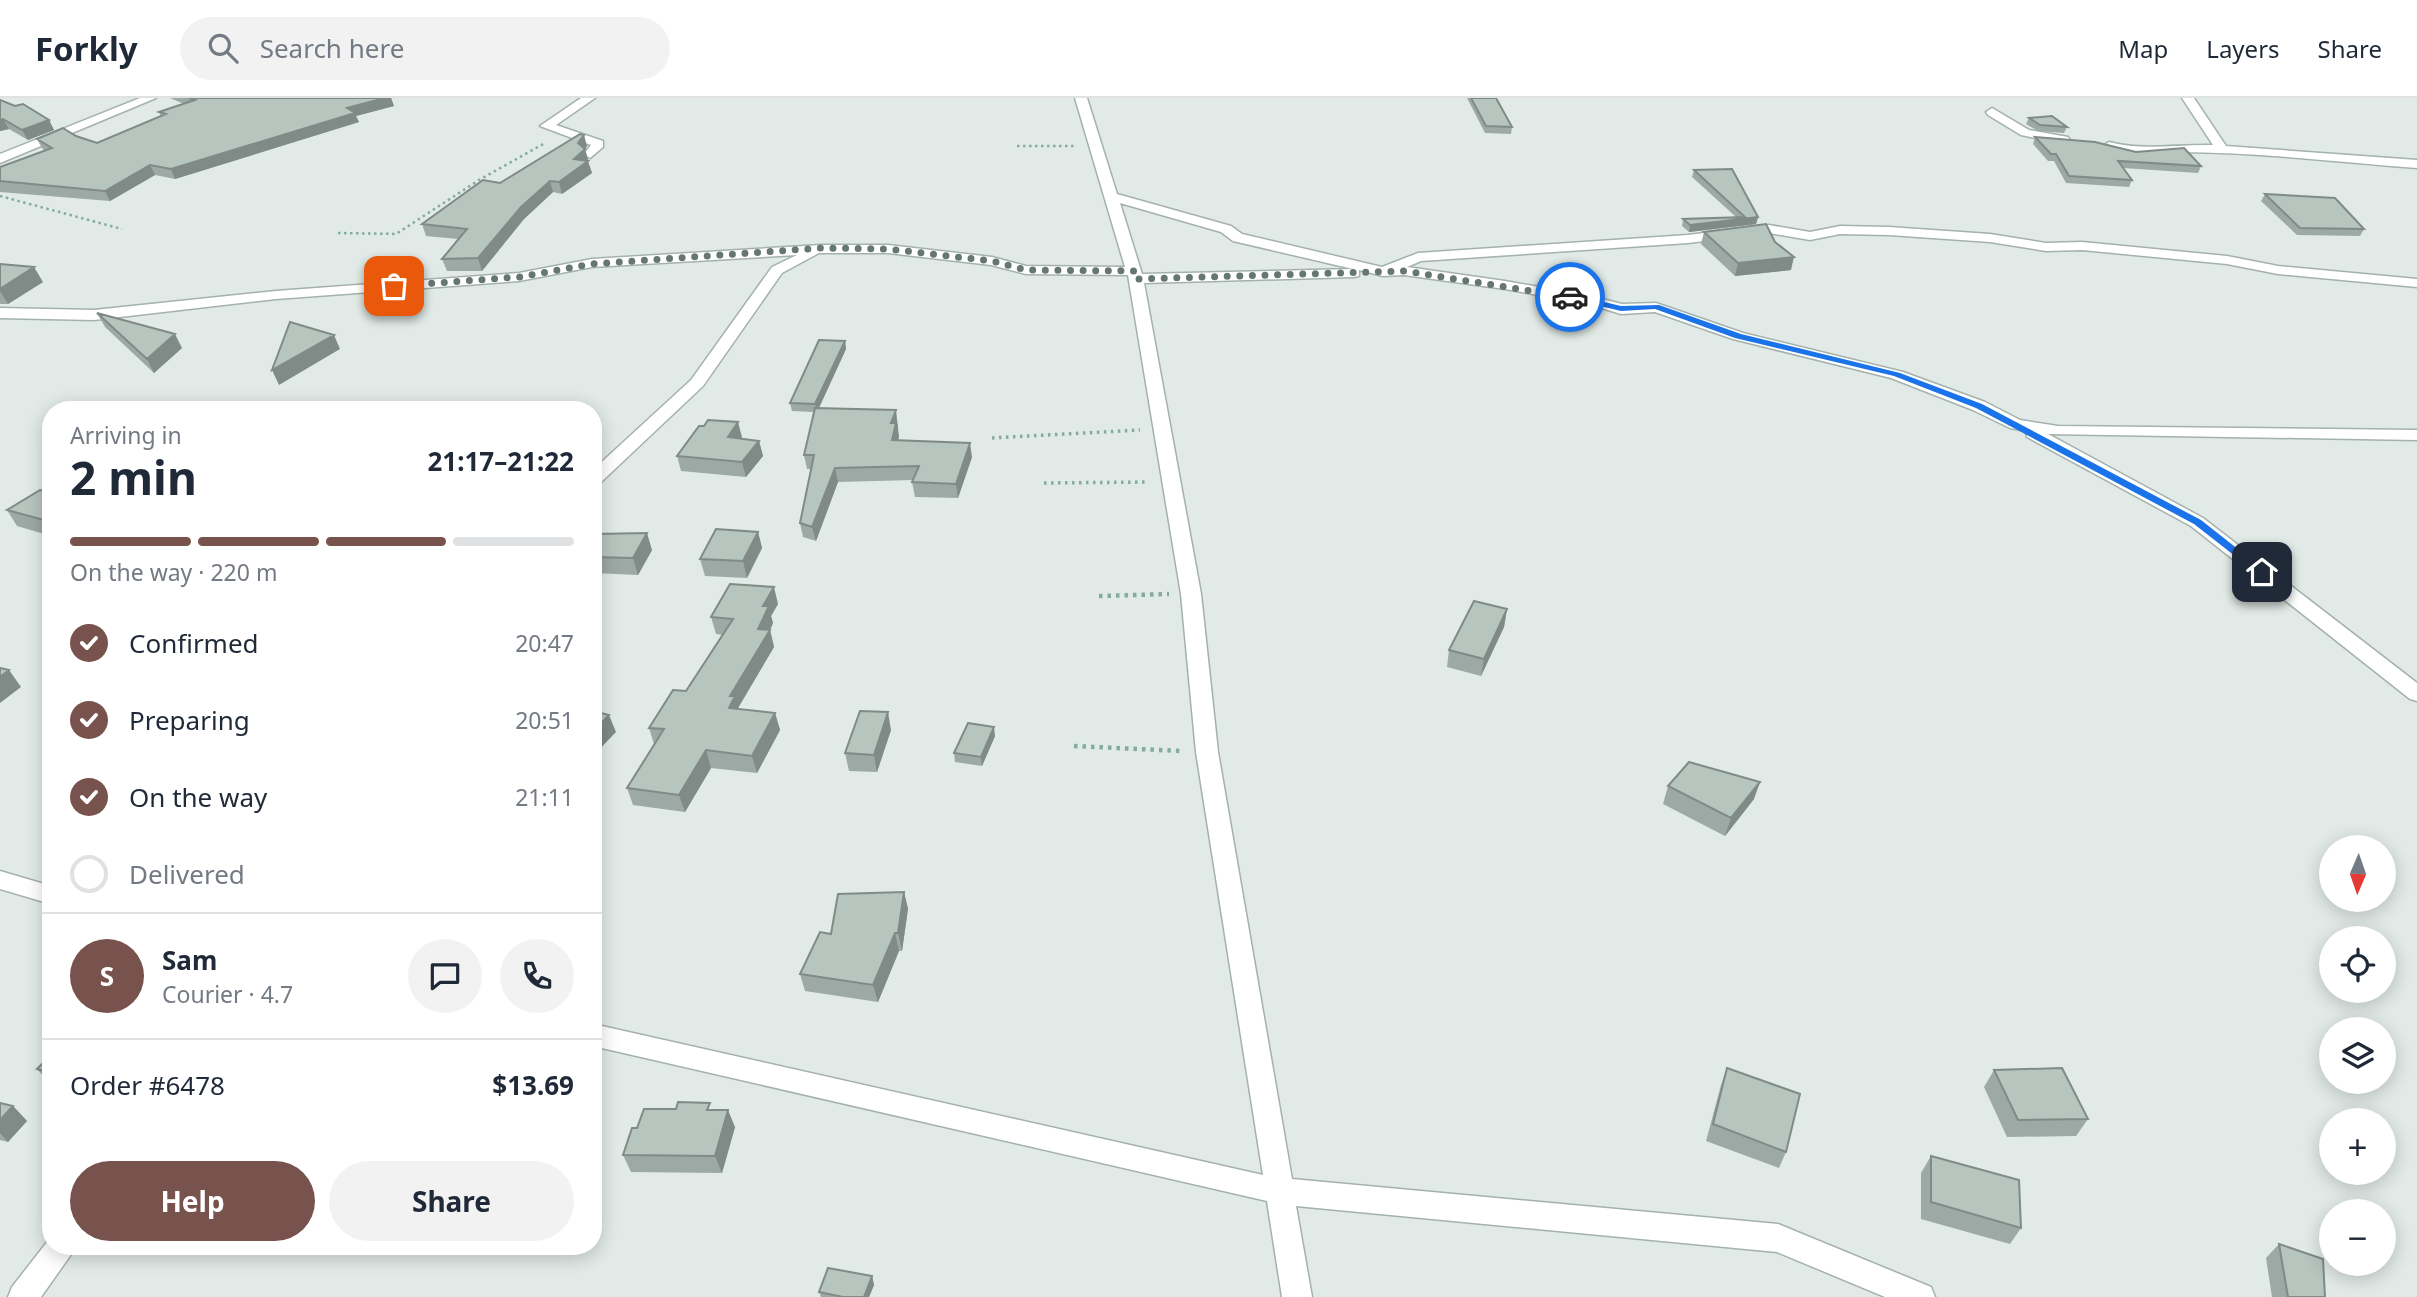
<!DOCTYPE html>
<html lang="en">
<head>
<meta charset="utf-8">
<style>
  body { margin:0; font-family:"Noto Sans",sans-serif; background:#f2f2f3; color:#1f2937; height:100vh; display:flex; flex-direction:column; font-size:26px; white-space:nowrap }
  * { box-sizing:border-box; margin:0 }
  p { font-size:23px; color:#747a83 }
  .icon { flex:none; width:38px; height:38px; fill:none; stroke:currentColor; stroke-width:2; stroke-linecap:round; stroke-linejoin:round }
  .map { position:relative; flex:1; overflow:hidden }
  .sheet { position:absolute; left:42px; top:303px; width:560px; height:854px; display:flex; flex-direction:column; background:#fff; border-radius:28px; box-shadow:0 4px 18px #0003 }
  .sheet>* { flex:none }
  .needle { width:46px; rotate:182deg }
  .buttons { position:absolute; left:2319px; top:737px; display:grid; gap:14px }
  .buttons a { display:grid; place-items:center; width:77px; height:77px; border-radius:50%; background:#fff; box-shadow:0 4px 18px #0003; font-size:35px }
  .pin { position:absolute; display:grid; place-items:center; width:60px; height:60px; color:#fff; margin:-30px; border-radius:14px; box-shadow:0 4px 10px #0006 }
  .courier { position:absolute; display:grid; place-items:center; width:70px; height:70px; margin:-35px; border:5px solid #1a73e8; border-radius:50%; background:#fff; color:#222; box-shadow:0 2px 9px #0007 }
  .summary em { font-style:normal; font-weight:700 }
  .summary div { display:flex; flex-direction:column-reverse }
  .summary { display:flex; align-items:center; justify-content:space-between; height:119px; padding:0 28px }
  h1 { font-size:46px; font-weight:700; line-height:52px }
  .bar { display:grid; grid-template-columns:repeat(4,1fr); gap:10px 7px; align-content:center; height:84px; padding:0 28px }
  .bar i { height:9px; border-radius:5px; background:#e0e1e3 }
  .bar .on { background:#78524c }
  .bar p { grid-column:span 4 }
  .line { display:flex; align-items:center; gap:18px; padding:0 28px; border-top:2px solid #e0e1e3 }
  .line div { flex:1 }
  .round { display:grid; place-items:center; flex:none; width:74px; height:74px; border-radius:37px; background:#f2f2f3 }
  ol { padding:0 28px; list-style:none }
  li { display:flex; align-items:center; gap:21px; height:77px }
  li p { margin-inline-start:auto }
  li .icon { padding:7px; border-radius:50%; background:#78524c; color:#fff; stroke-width:4 }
  li:last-child { color:#747a83 }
  li i { width:38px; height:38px; border:4px solid #e0e1e3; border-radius:50% }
  .cta { display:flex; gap:14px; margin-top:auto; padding:14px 28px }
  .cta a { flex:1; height:80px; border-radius:42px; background:#78524c; color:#fff; font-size:28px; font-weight:700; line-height:80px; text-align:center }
  .cta a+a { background:#f2f2f3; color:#1f2937 }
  header { display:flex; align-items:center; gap:42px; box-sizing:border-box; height:98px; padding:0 35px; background:#fff; border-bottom:2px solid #e0e1e3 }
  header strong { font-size:33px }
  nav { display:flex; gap:38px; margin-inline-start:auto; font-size:24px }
  .search { width:490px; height:63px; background:#f2f2f3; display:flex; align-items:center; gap:18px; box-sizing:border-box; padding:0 24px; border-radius:38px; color:#747a83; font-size:26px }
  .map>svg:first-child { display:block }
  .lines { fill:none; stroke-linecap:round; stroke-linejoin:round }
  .minor-casing { stroke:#a4b1ad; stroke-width:3 }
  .path-far2 { stroke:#85ab9e; stroke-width:2.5; stroke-dasharray:2.5 3.5; stroke-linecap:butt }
  .path-far1 { stroke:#85ab9e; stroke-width:3.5; stroke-dasharray:2.5 4.5; stroke-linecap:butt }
  .path { stroke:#85ab9e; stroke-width:4.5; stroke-dasharray:3.5 5; stroke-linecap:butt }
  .minor { fill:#fff; fill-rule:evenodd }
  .wall { fill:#9da9a4 }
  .shaded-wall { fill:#808a86 }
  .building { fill:#b7c5bf; stroke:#808a86; stroke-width:2 }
  .route { fill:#1a73e8 }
  .done { stroke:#667772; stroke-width:7; stroke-dasharray:0 12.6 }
</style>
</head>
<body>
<header>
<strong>Forkly</strong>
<div class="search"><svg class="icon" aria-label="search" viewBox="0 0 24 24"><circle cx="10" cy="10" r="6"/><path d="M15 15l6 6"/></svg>Search here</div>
<nav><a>Map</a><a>Layers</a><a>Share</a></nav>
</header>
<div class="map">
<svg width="2417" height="1199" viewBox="0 0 2417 1199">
  <rect width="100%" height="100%" fill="#e1eae6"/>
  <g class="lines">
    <defs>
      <path id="minor" d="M140,0H156L0,65V56Z
        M581,0H595L556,27L603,43V49L590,60L584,56L591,47L540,28Z
        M1075,0H1087L1117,96L1231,128L1242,136L1382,169L1418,155L1688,137L1769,127L1810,134L1840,128L1889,129L1990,136L2046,145L2082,144L2227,158L2278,168L2417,181V189L2278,176L2227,166L2082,152L2046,153L1990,144L1889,137L1840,136L1810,142L1769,135L1688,145L1421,163L1407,169L1505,183L1590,198L1622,206L1656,205L1743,235L1903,274L1985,304L2020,322L2058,328L2417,332V342L2048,336L2203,420L2417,585V603L2410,601L2191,428L2027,339L2026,333L2010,330L1973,312L1891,280L1733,241L1655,214L1621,216L1588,206L1505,191L1404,177L1383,178L1359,172V178L1354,179L1144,185L1201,496L1218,654L1292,1081L1778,1126L1931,1189L1935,1199H1885L1777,1154L1296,1108L1312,1199H1282L1267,1103L593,948V926L1263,1077L1196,654L1181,496L1128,177L1026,176L991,167L888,155H819L782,175L703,288L599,386L593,387V372L691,282L772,169L797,157L592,169L519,183L276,201L94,222L0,220V210L94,212L276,193L519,175L592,161L821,147H888L992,159L1026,168L1125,169ZM1120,105L1221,134L1233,143L1353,171L1142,176Z
        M2182,0H2194L2226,48L2417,62V70C2337,64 2256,54 2176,54C2152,54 2123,64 2103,48L2109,44C2143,53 2178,46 2213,47Z
        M1992,10L2029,32L2068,39L2070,42L2064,46L2021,37L1988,17L1986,14Z
        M0,773L51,788V806L0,791Z
        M51,1139V1148H77L41,1199H8L12,1189Z"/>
    </defs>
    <!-- minor casing -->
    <use href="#minor" class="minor-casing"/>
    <!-- path-far2 -->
    <path class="path-far2" d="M1017,48H1074
      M0,98L122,131
      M338,135L396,136L479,82L545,45"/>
    <!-- path-far1 -->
    <path class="path-far1" d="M992,340L1140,332
      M1044,385L1149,384"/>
    <!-- path -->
    <path class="path" d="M1099,498L1169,496
      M1074,648L1181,653"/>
    <!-- minor -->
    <use href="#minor" class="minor"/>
  </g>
  <!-- wall -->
  <path class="wall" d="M170,0H391L394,8L356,18L359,24L175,81L155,77L110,103L0,94V69L45,53L42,50L37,41L76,38L97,45L161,18L159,14L184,6Z
    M1467,0H1496L1512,29L1511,36L1485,35Z
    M0,2L49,22L54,32L28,42L9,31L0,33Z
    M2029,20L2067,29L2064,35L2038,33L2026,26Z
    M2035,39L2136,54L2201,68L2198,75L2123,70L2132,82L2129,89L2066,85L2054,63H2048L2033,46Z
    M587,48L585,51L588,62L587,63L592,75L562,96L553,94L524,121L482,173H447L442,161L458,141L426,138L422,126L500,85Z
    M1694,72L1758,119L1756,126L1689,134L1682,128L1683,121L1736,119L1692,79Z
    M2265,96L2364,131L2360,138L2297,137L2261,103Z
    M1704,134L1791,172L1735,178L1701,146Z
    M0,166L43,184L8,206H0Z
    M97,215L182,250L154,275L105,229Z
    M845,243L846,251L819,310L898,326V342L972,359L958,400L915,399L912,384L913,382L838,384L816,443L803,439L800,425L811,371H807L804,357L814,314L792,313L790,305Z
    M742,339L740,341L759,343L763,358L746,379L681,373L677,358Z
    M51,395V438L17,428L7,412Z
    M758,434L762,450L747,480L705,478L700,461Z
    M593,437L652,452L638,477L593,475Z
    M778,506L771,518L773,525L770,532L774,549L738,610L739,611L775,615L780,632L757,675L711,670L685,714L633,707L627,690L654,646L649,630L686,593L723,537L716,536L711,519Z
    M1507,511L1504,529L1481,578L1447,569L1449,552Z
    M891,632L877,674L849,673L845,655Z
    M995,638L982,668L955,664L954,655Z
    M1668,688L1754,701L1725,738L1663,706Z
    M904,794L908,811L902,853H899L878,904L805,893L800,876L831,836Z
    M51,957V981L45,980L37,971Z
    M1727,970L1786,1054L1779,1070L1706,1043L1721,987Z
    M1994,972L2088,1021L2076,1038L2007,1039L1984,989Z
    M0,1005L13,1008L27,1023L8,1044L0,1042Z
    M712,1012L735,1029L722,1075L631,1074L623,1057L637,1030Z
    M1931,1058L2021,1130L2010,1146L1921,1121V1075Z
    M2279,1146L2325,1199H2272L2266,1160Z
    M872,1178L874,1187L869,1199H821L819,1194Z"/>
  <!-- shaded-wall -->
  <path class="shaded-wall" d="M385,0H391L394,8L356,18L359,24L175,81L171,71L347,10Z
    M3,21L9,31L0,33V22Z
    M49,22L54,32L28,42L22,32Z
    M584,37L587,48L585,51L588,62L584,66L588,63L592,75L562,96L559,84L574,61L578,45Z
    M150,67L155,77L110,103L105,93Z
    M550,83L553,94L524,121L482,173L478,160L521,109Z
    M1758,119L1756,126L1689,134L1690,127Z
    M1794,159L1791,172L1735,178L1738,165Z
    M34,169L43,184L8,206L0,193V191Z
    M175,236L182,250L154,275L147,261Z
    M334,237L340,251L279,287L272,272Z
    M845,243L846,251L817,314L815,306Z
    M896,312L899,339L895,356L891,325Z
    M738,324L742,339L731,354L728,339Z
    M759,343L763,358L746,379L742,364Z
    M970,345L972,359L958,400L956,386Z
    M835,370L838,384L816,443L812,429Z
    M758,434L762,450L747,480L743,463Z
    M647,435L652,452L638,477L633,460Z
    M774,489L778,506L771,518L773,525L770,532L774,549L738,610L740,616L729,610L730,598L758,531L763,508Z
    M1507,511L1504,529L1481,578L1484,561Z
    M9,572L21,589L0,605V579Z
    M888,614L891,632L877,674L874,657Z
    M775,615L780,632L757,675L752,658Z
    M609,617L616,634L593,658V634Z
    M994,629L995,638L982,668L981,659Z
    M706,652L711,670L685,714L679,697Z
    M1760,684L1754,701L1725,738L1731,720Z
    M904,794L908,811L902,853L898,835Z
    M895,835L899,853L878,904L873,887Z
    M13,1008L27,1023L8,1044L0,1035V1022Z
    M728,1012L735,1029L722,1075L715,1058Z
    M872,1178L874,1187L869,1199H864Z"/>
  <!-- building -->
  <path class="building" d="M189,0H385L347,10L355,15L171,71L150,67L105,93L0,83V69L52,50L37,41L63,30L76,38L97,45L166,16L159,14L195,2Z
    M1471,0H1496L1512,29L1486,28Z
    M0,2L15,8L23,6L49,22L22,32L3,21L0,22Z
    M2052,18L2067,29L2040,27L2029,20Z
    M580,36L584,37L578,45L585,51L574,61L588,63L559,84L550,83L521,109L478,160L442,161L467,131L422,126L483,82L500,85Z
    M2035,39L2095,44L2136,54L2184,50L2201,68L2118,63L2132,82L2069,78L2056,56H2051Z
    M1732,71L1758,119L1690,127L1683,121L1745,119L1694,72Z
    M2265,96L2335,100L2364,131L2300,130Z
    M1766,126L1775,144L1794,159L1738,165L1704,134Z
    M0,166L34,169L0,191Z
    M97,215L175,236L147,261Z
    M290,224L334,237L272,272Z
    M819,242L845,243L815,306L790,305Z
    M815,310L896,312L891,325H896L892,342L970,345L956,386L912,384L919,368L835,370L812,429L800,425L814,357H804Z
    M708,322L738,324L728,339L759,343L742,364L677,358L699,328H704Z
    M40,392L51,395V424L7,412Z
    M716,431L758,434L743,463L700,461Z
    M647,435L633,460L593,459L594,436Z
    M730,486L774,489L763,508H769L758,531L770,532L730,598H735L729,610L775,615L752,658L706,652L679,697L627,690L664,631L649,630L673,592L686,593L733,521L711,519Z
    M1474,503L1507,511L1484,561L1449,552Z
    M0,570L9,572L0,579Z
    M593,613L609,617L593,634Z
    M860,613L888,614L874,657L845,655Z
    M968,625L994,629L981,659L954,655Z
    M1689,664L1760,684L1731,720L1668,688Z
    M904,794L898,835H895L873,887L800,876L820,834L831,836L838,796Z
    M51,957V975L37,971Z
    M1727,970L1800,996L1786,1054L1713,1026Z
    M2062,970L2088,1021L2018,1022L1994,972Z
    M678,1004L710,1005L707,1012H728L715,1058L623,1057L632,1030H637L644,1011H676Z
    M0,1005L13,1008L0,1022Z
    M1931,1058L2019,1082L2021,1130L1931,1104Z
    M2279,1146L2323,1161L2325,1199H2288Z
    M828,1170L872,1178L864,1199H843L819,1194Z"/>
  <!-- route -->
  <path class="route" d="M1570,196L1621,208L1659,207L1741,236L1900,275L1982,306L2201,422L2267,474L2258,476L2194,426L1976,310L1894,278L1735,240L1655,211L1621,213L1567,200Z"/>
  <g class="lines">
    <!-- done -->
    <path class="done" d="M394,188L519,179L592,166L821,150L888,151L992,163L1026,172L1135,173L1136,181L1404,173L1570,199"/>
  </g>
</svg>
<div class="buttons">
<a><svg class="needle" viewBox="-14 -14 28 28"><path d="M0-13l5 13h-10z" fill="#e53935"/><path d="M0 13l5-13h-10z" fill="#747a83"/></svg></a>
<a><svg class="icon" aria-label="locate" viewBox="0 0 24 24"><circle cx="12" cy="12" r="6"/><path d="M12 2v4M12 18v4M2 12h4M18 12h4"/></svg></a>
<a><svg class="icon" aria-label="layers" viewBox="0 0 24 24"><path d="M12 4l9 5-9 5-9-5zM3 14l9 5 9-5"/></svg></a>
<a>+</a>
<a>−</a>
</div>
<div class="pin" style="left:394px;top:188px;background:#ea580c"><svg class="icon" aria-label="bag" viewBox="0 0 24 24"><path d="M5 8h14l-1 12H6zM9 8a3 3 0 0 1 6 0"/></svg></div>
<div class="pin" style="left:2262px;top:474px;background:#1f2937"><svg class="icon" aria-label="home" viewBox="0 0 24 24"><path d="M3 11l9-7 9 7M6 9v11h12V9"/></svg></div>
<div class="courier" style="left:1570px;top:199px"><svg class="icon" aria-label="car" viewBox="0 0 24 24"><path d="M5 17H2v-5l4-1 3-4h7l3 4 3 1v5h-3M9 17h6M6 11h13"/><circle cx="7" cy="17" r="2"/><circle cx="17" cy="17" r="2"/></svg></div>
<section class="sheet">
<div class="summary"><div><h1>2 min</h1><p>Arriving in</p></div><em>21:17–21:22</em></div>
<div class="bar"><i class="on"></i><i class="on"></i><i class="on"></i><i></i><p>On the way · 220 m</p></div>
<ol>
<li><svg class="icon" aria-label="check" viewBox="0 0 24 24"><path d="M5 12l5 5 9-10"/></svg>Confirmed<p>20:47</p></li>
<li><svg class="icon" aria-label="check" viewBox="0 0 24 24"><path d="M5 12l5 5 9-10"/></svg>Preparing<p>20:51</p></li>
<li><svg class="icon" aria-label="check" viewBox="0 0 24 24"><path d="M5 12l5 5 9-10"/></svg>On the way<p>21:11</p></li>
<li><i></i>Delivered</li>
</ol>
<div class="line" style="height:126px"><b class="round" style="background:#78524c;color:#fff">S</b><div><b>Sam</b><p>Courier · 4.7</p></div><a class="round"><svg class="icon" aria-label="chat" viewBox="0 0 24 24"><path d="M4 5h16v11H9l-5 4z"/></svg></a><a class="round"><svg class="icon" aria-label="phone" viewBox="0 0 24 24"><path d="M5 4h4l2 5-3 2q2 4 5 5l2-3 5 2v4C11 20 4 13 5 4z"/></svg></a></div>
<div class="line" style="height:91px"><div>Order #6478</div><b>$13.69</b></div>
<div class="cta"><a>Help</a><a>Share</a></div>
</section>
</div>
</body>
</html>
